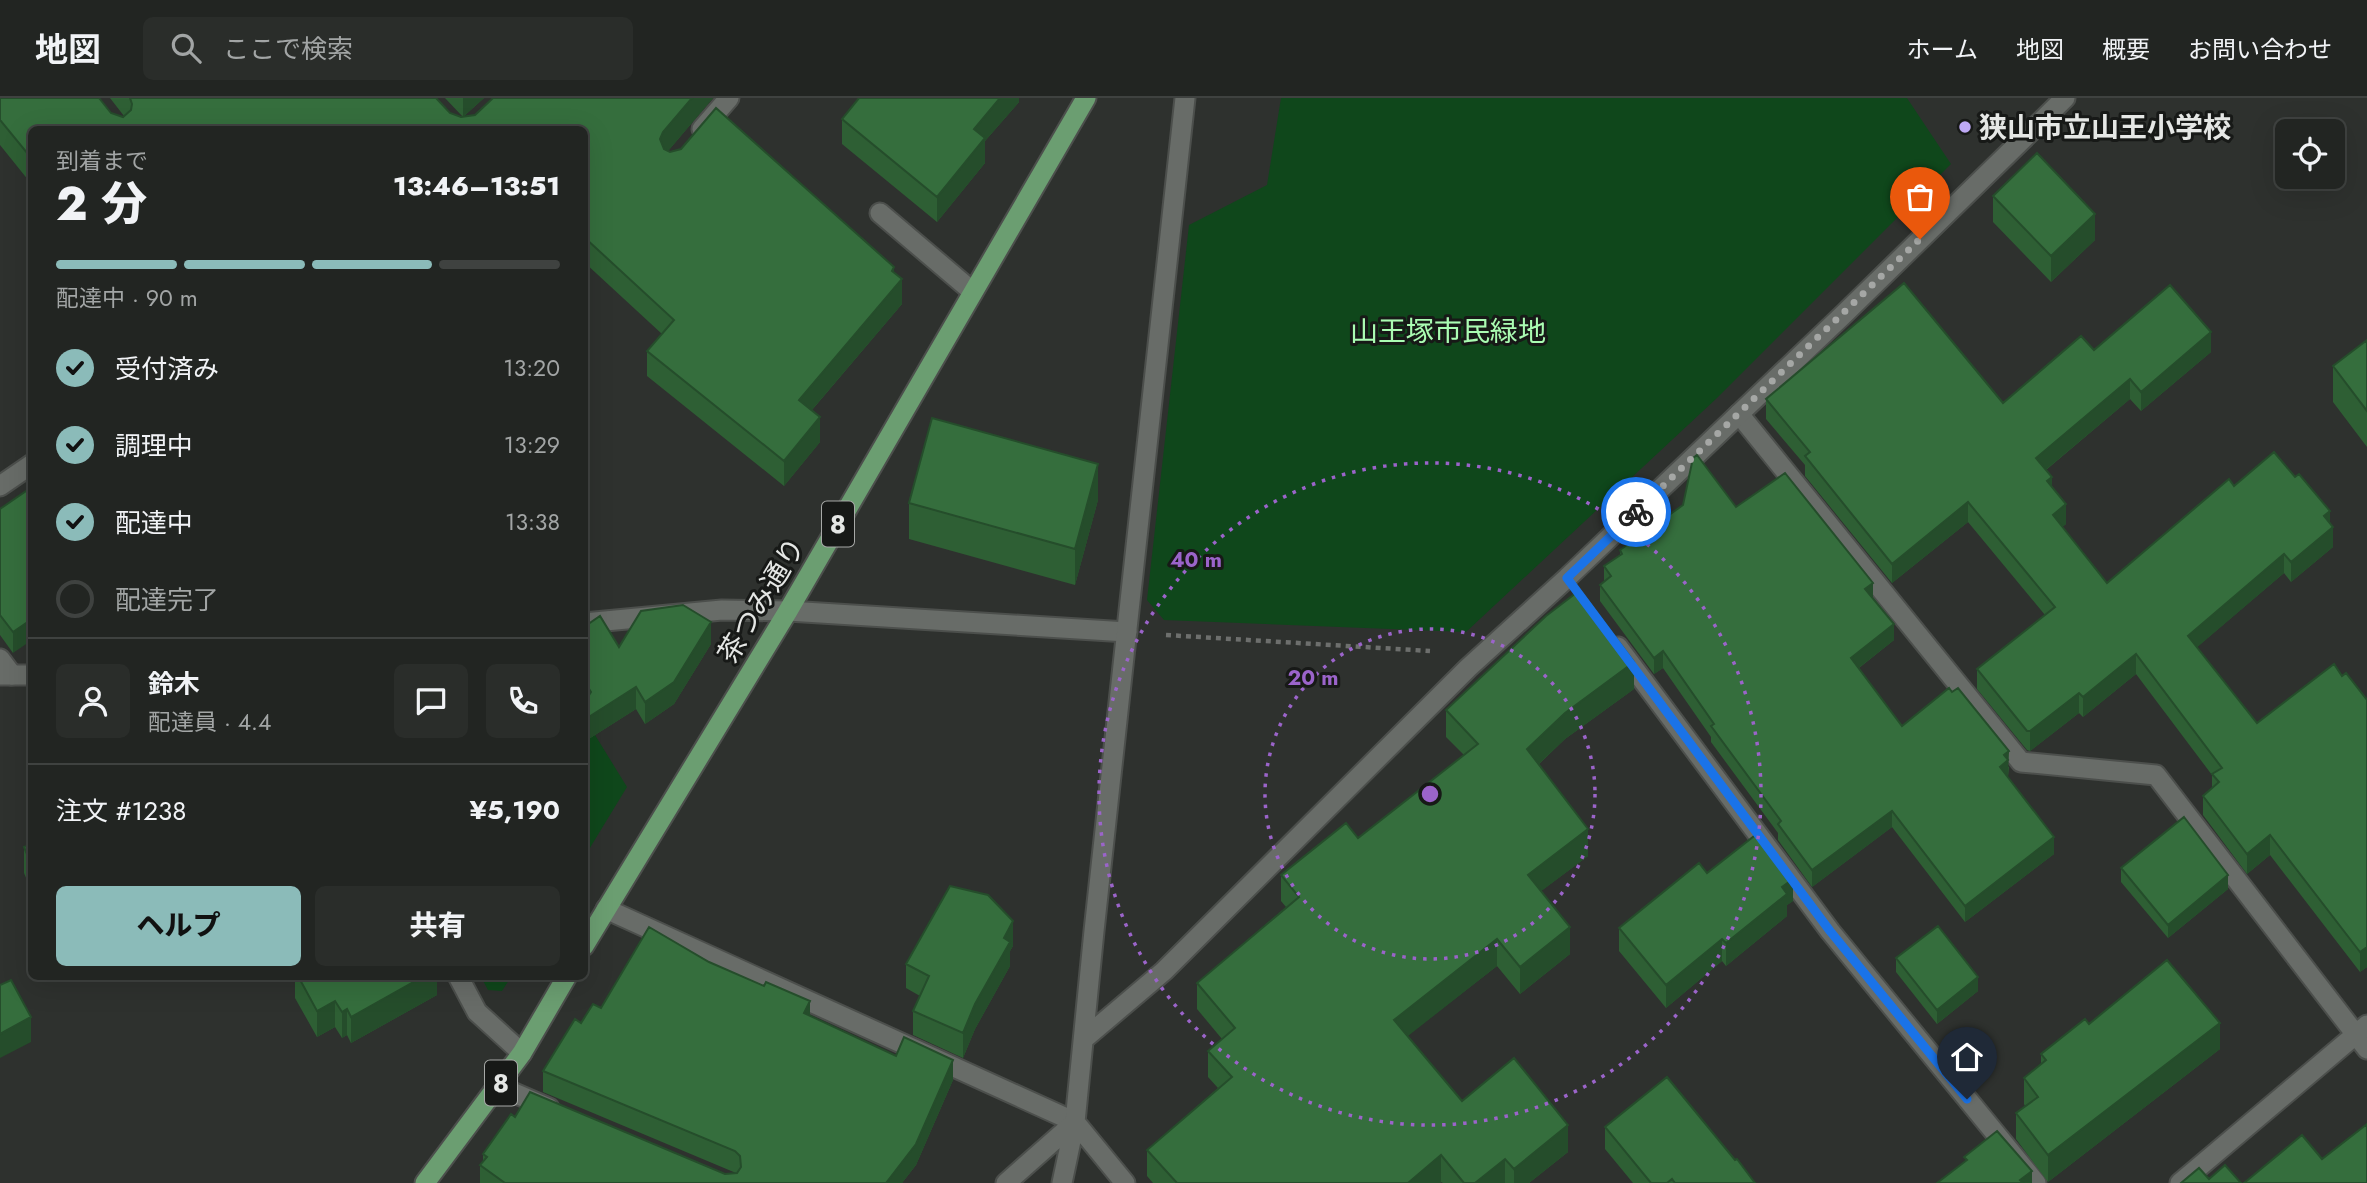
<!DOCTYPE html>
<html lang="ja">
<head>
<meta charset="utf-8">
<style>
  body { margin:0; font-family:Jost,"Noto Sans JP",sans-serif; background:#2a2d2a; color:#f1f3f6; height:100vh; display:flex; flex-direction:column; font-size:26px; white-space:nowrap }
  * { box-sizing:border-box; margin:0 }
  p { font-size:23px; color:#a2a5a5 }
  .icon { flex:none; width:38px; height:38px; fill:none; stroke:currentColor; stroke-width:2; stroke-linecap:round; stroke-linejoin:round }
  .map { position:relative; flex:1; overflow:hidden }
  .panel { position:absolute; left:28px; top:28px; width:560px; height:854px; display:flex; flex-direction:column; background:#222522; border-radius:10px; box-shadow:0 7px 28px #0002,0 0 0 2px #3f4240 }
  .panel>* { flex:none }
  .controls { position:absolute; left:2275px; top:21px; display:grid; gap:14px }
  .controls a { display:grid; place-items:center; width:70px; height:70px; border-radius:10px; background:#222522; box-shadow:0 7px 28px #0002,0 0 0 2px #3f4240; font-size:35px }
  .pin { position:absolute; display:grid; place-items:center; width:60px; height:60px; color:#fff; margin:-72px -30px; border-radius:50% 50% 50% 0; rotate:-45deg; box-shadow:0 0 7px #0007 }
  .pin .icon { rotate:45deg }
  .courier { position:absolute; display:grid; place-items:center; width:70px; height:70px; margin:-35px; border:5px solid #1a73e8; border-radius:50%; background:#fff; color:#222; box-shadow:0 2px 9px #0007 }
  .headline em { font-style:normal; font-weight:800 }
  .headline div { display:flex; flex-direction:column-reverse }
  .headline { display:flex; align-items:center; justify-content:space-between; height:119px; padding:0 28px }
  h1 { font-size:46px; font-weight:800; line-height:52px }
  .bar { display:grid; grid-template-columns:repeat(4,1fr); gap:10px 7px; align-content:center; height:84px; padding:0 28px }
  .bar i { height:9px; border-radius:5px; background:#3f4240 }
  .bar .on { background:#8bbbb9 }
  .bar p { grid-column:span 4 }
  .line { display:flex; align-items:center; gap:18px; padding:0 28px; border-top:2px solid #3f4240 }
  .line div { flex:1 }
  .round { display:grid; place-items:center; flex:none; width:74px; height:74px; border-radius:10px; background:#2a2d2a }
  ol { padding:0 28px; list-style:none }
  li { display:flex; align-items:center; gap:21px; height:77px }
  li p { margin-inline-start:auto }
  li .icon { padding:7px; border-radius:50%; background:#8bbbb9; color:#111; stroke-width:4 }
  li:last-child { color:#a2a5a5 }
  li i { width:38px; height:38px; border:4px solid #3f4240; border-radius:50% }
  .primary-button { display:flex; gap:14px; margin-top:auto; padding:14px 28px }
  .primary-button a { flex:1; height:80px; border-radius:10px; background:#8bbbb9; color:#111; font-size:28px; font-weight:800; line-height:80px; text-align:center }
  .primary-button a+a { background:#2a2d2a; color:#f1f3f6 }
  header { display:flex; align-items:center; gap:42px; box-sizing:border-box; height:98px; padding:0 35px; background:#222522; border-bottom:2px solid #3f4240 }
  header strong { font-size:33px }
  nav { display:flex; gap:38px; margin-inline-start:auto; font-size:24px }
  .search { width:490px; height:63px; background:#2a2d2a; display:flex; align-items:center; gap:18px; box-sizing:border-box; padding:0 24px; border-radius:10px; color:#a2a5a5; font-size:26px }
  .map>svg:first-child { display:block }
  .green { fill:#0f471b }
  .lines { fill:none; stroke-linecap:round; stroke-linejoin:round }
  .service-casing { stroke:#4c4f4c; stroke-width:23 }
  .minor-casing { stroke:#4c4f4c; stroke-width:23 }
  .primary-casing { stroke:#4c4f4c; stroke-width:23 }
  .path { stroke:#6d6f6d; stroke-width:4.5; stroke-dasharray:5 5; stroke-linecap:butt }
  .service { stroke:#686c68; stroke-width:19 }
  .minor { stroke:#686c68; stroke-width:19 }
  .primary { stroke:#6b9e71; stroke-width:19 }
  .wall { fill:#2e5f34 }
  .shaded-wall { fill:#254d2b }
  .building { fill:#356e3d; stroke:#254d2b; stroke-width:2 }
  .done { stroke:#a5a7a5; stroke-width:7; stroke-dasharray:0 12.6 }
  .route { stroke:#1a73e8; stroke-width:9 }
  .ring { fill:none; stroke:#9b64ca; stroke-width:3.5; stroke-dasharray:3.5 7 }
  .poi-dot { fill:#bea9f4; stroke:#171917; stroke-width:2.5 }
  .labels { text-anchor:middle; stroke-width:6; stroke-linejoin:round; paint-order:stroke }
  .shield { fill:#171917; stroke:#a7a9a7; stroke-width:2 }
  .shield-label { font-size:26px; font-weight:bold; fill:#e5e7e5 }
  .poi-label { font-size:28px; font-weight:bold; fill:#e5e7e5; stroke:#171917; text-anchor:start }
  .park-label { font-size:28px; fill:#aafcb2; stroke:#171917 }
  .street-label { font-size:28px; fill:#e5e7e5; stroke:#171917 }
  .centre { fill:#9b64ca; stroke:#171917; stroke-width:3.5 }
  .ring-label { font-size:21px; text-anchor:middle; font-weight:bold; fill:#9b64ca; stroke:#171917; stroke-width:6; stroke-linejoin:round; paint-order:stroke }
</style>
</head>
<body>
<header>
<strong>地図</strong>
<div class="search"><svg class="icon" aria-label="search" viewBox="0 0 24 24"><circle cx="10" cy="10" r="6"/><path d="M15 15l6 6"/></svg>ここで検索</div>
<nav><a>ホーム</a><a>地図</a><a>概要</a><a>お問い合わせ</a></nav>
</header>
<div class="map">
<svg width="2367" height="1085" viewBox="0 0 2367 1085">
  <rect width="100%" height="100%" fill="#2e312e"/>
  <!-- green -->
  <path class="green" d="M1281,0H1907L1951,66L1717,300L1466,534L1164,522L1147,502L1189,127L1267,87Z
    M584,619L627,689L585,758H584Z
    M481,879H511L502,893L488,892Z"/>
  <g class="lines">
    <defs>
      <path id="service" d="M702,31L729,0
        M880,115L973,194
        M1739,316L2021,664L2156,677L2367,951
        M788,513L1127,534
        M0,561L12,577
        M606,811L1075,1024
        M458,878L477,914L522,955
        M498,988L549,1010
        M2180,1085L2367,927"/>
      <path id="minor" d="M0,388L32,366
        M584,525L722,512L788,513
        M1618,549L1830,833L2036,1085
        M0,577H32
        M1085,940L1164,873L1468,570L1567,480L1844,216L2065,0
        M1006,1085L1075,1024L1125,1085
        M1062,1085L1075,1024L1094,833L1185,0"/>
      <path id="primary" d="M584,848L788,513L1086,0
        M425,1085L522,955L567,878"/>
    </defs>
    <!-- service casing -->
    <use href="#service" class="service-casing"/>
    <!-- minor casing -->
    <use href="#minor" class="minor-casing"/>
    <!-- primary casing -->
    <use href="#primary" class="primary-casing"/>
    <!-- path -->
    <path class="path" d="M1166,537L1430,553"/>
    <!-- service -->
    <use href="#service" class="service"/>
    <!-- minor -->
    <use href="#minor" class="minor"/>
    <!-- primary -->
    <use href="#primary" class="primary"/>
  </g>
  <!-- wall -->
  <path class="wall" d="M0,0L111,15L123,19L124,18L110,0H436L450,15L461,19L475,17L493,0H713L668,53L894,175L902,206L812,312L820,344L784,388L647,278V253L662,236L584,164V32H32V91L29,88V83L0,47Z
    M445,0H484L463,19Z
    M1019,0V4L985,43V65L937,124L842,46V21Z
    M1993,98L2095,142L2051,184L1993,124Z
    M2367,242V349L2333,304V268Z
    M2094,252L2211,254L2141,313L2130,301L2046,372L2066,426L2062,429L2107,485L2234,388L2330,426L2333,449L2291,484L2284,475L2197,549L2257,625L2342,578L2367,602V869L2360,874L2270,757L2247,776L2203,717V698L2212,690V677L2136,576L2083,619L2079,615L2030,653L2027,652L1977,591V571L2045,517L1968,424L1892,485L1805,378V367L1766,321V301L2003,305Z
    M32,389L13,555L0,537V411Z
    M1098,402L1075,487L909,441V405Z
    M1736,409L1873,500L1894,542L1859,570L1902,628L2009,669L2008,679L2054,756L1965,824L1892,729L1812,789L1778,742V735L1711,644V639L1663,570L1654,576L1600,503V487L1604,484V468L1620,457V452Z
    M584,529L619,549L711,546L674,606L645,626L636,611L584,644Z
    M1634,591L1565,641L1539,666L1588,758L1541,793L1570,856L1520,896L1497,868L1407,938L1462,1003L1568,1054L1529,1085H1443L1441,1084L1440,1085H1153L1147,1078V1052L1218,990L1208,979V953L1222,941L1197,911V885L1286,809L1281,803V777L1358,740L1464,657L1446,639V612Z
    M32,746V794L24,775V749Z
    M2121,770L2228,791L2168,840L2121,784Z
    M1793,803L1787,807V818L1726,868L1722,863L1666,910L1619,853V830Z
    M1013,848L1010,853V868L975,931L963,960L913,937V913L920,898L906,890V866Z
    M1896,860L1978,893L1937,926L1896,874Z
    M709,864L810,918L896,958L953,982L916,1067L902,1085H480V1067L483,1064V1056L515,1019L725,1076L736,1075L543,994V973L581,925L601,910Z
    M295,878H437V897L351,945L347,937L342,940L335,929L317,939L295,900Z
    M2089,926L2220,951L2048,1084L2016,1041V1015L2025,1008L2024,1006V980L2041,966V956Z
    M1605,1029L1735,1062L1755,1085H1633L1605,1051Z"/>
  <!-- shaded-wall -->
  <path class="shaded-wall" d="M463,0H484L463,19Z
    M692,0H713L663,59L660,41L663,34Z
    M1000,0H1019V4L985,43V65L937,124V99L974,31Z
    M2095,116V142L2051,184V158Z
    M894,169V190L902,181V206L799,327V302Z
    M2211,234V254L2141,313V294Z
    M2130,281V301L2036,380V360Z
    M820,319V344L784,388V363Z
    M1098,366V402L1075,487V451Z
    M2052,379V399L2047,383Z
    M1968,404V424L1892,485V466Z
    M2066,406V426L2053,437V417Z
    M2330,413V431L2333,429V449L2291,484V464L2324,418Z
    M2284,456V475L2188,557V538Z
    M1873,485V501L1865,491Z
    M32,521V542L13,555V534Z
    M711,524V546L674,606L645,626V604Z
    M1894,526V542L1851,576V560Z
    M1663,553V570L1654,576V560Z
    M2136,556V576L2083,619V599Z
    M1634,564V591L1565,641L1527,677V651L1565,615Z
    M636,589V611L584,644V622Z
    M2079,595V615L2030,653V633Z
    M2009,653L2008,679L2000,685V669L2004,657Z
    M1892,713V729L1812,789V772Z
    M1588,731V758L1528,803V777Z
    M2270,737V757L2247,776V756Z
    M2054,739V756L1965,824V808Z
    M2228,777V791L2168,840V827Z
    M1793,781V803L1787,807V818L1726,868V845L1782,789Z
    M1013,823V848L1010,853V868L975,931L963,960V935L1004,840Z
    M1570,829V856L1520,896V869Z
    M1497,841V868L1394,949V922Z
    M1722,841V863L1666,910V887Z
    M2367,849V869L2360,874V854Z
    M424,878H437V897L351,945V919Z
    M1978,879V893L1937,926V912Z
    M335,903V929L317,939V913Z
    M810,903V923L804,915Z
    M347,911V937L342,940V914Z
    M31,919V944L0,960V936Z
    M2220,925V951L2048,1084V1057Z
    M953,962V982L916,1067L902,1085H886Z
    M1568,1027V1054L1529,1085H1514V1071Z
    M1441,1057V1084L1440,1085H1408Z
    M1505,1061V1085H1475Z
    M2032,1073V1085H2020V1082Z"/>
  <!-- building -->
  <path class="building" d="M0,0H99L111,15L123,19L131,12L132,6L130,0H436L450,15L461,19L475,17L493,0H692L663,34L660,41L664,51L670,54L681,51L716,10L894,169L892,173L902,181L799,302L820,319L784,363L647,253L674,222L584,139V32H32V61L0,22Z
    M859,0H1000L974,31L985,40L937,99L842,21Z
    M2037,55L2095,116L2051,158L1993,98Z
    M1904,185L2003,305L2081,238L2094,252L2170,187L2211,234L2141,294L2130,281L2036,360L2052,379L2047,383L2066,406L2053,417L2107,485L2229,381L2234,388L2274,354L2295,379L2299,376L2330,413L2324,418L2333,429L2291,464L2284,456L2188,538L2257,625L2334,566L2342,578L2346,575L2367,602V849L2360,854L2270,737L2247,756L2203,698L2219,684L2212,676L2222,670L2136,556L2083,599L2079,595L2030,633H2027L1977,571L2055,509L1968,404L1892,466L1805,358L1810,354L1766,301Z
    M2367,242V313L2333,268Z
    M932,320L1098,366L1075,451L909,405Z
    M1697,357L1736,409L1785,375L1873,485L1865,491L1894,526L1851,560L1902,628L1949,590L1952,594L1958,590L2009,653L2004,657L2008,662L2000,669L2054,739L1965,808L1892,713L1812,772L1778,726L1781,723L1711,628L1714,626L1663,553L1654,560L1600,487L1611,478L1604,468L1622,456L1620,452L1683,407L1693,360Z
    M32,389V521L13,534L0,517V411Z
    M1580,492L1634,564L1565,615L1527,651L1588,731L1528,777L1570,829L1520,869L1497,841L1394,922L1462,1003L1514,960L1568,1027L1514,1071L1505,1061L1475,1085H1464L1441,1057L1408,1085H1177L1147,1052L1232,979L1208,953L1235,930L1197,885L1299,799L1281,777L1346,725L1358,740L1478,646L1446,612L1546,518Z
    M683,507L711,524L674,584L645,604L636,589L584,622V605L591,594L584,583V529L600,518L619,549L641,513Z
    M2184,719L2228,777L2168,827L2121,770Z
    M1758,735L1793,781L1782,789L1787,796L1726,845L1722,841L1666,887L1619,830L1699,765L1707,775Z
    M32,746V768L24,749Z
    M950,788L988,797L1013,823L1004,840L1010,844L975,906L963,935L913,913L929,878L906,866Z
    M1938,828L1978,879L1937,912L1896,860Z
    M649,829L709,864L764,888L766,884L810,903L804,915L896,958L904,939L953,962L916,1046L886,1085H505L480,1067L487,1059L483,1056L511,1016L515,1019L530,994L725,1076L737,1075L741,1069L740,1058L735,1053L543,973L575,921L581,925L593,906L601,910Z
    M2167,862L2220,925L2048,1057L2016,1015L2038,999L2024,980L2046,962L2041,956L2085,921L2089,926Z
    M298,878H424L351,919L347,911L342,914L335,903L317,913Z
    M11,882L31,919L0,936V887Z
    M1667,979L1735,1062L1737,1061L1755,1085H1675L1672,1081L1667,1085H1651L1605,1029Z
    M2367,1026V1085H2244L2302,1037L2322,1061Z
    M1997,1033L2032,1073L2020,1082L2023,1085H1937L1967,1062L1964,1059Z
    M2225,1067L2241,1085H2181L2199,1070L2209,1081Z"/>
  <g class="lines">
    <!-- done -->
    <path class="done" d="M1636,414L1920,141"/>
    <!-- route -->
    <path class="route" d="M1636,414L1567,480L1830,833L1967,1001"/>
  </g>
  <!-- distance rings -->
  <g class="ring">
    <circle cx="1430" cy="696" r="165"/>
    <circle cx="1430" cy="696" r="331"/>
  </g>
  <!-- markers -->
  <circle class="poi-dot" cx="1965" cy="29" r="7"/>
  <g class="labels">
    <!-- shield labels -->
    <g class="shield">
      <rect x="822" y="403.5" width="32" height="45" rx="5"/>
      <rect x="485" y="962.5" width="32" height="45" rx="5"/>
    </g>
    <g class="shield-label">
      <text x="838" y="435">8</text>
      <text x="501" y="994">8</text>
    </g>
    <!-- poi labels -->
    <g class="poi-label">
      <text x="1979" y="39">狭山市立山王小学校</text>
    </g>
    <!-- park labels -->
    <g class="park-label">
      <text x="1448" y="243">山王塚市民緑地</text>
    </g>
    <!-- street labels -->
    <g class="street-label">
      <text transform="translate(761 502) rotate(-59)" y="10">茶つみ通り</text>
    </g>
  </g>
  <circle cx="1430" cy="696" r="10" class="centre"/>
  <g class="ring-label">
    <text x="1196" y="469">40 m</text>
    <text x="1313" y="587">20 m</text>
  </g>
</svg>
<div class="controls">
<a><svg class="icon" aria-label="locate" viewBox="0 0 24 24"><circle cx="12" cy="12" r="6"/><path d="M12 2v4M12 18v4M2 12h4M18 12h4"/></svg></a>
</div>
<div class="pin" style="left:1920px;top:141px;background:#ea580c"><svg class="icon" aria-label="bag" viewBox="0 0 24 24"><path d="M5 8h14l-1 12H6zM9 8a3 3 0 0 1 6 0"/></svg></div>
<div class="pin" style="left:1967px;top:1001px;background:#1f2937"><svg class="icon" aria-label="home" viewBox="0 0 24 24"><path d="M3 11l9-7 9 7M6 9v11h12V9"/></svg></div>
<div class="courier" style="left:1636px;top:414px"><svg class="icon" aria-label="bike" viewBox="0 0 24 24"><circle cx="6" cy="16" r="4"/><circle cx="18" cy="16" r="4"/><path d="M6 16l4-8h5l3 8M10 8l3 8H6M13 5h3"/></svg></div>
<section class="panel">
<div class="headline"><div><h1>2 分</h1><p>到着まで</p></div><em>13:46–13:51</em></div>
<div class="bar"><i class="on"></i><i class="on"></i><i class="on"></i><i></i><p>配達中 · 90 m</p></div>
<ol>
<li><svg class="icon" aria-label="check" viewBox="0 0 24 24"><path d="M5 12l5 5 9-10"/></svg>受付済み<p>13:20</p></li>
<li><svg class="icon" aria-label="check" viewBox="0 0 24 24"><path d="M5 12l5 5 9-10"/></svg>調理中<p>13:29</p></li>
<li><svg class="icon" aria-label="check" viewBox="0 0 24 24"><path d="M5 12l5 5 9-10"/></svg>配達中<p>13:38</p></li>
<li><i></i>配達完了</li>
</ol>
<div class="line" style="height:126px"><a class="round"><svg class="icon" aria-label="person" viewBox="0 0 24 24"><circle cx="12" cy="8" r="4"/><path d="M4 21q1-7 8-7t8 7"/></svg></a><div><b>鈴木</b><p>配達員 · 4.4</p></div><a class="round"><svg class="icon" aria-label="chat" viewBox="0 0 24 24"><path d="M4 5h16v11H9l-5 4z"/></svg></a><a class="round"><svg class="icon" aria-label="phone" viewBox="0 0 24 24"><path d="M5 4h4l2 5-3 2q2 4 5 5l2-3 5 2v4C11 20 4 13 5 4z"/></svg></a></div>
<div class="line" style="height:91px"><div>注文 #1238</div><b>¥5,190</b></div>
<div class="primary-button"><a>ヘルプ</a><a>共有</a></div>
</section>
</div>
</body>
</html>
